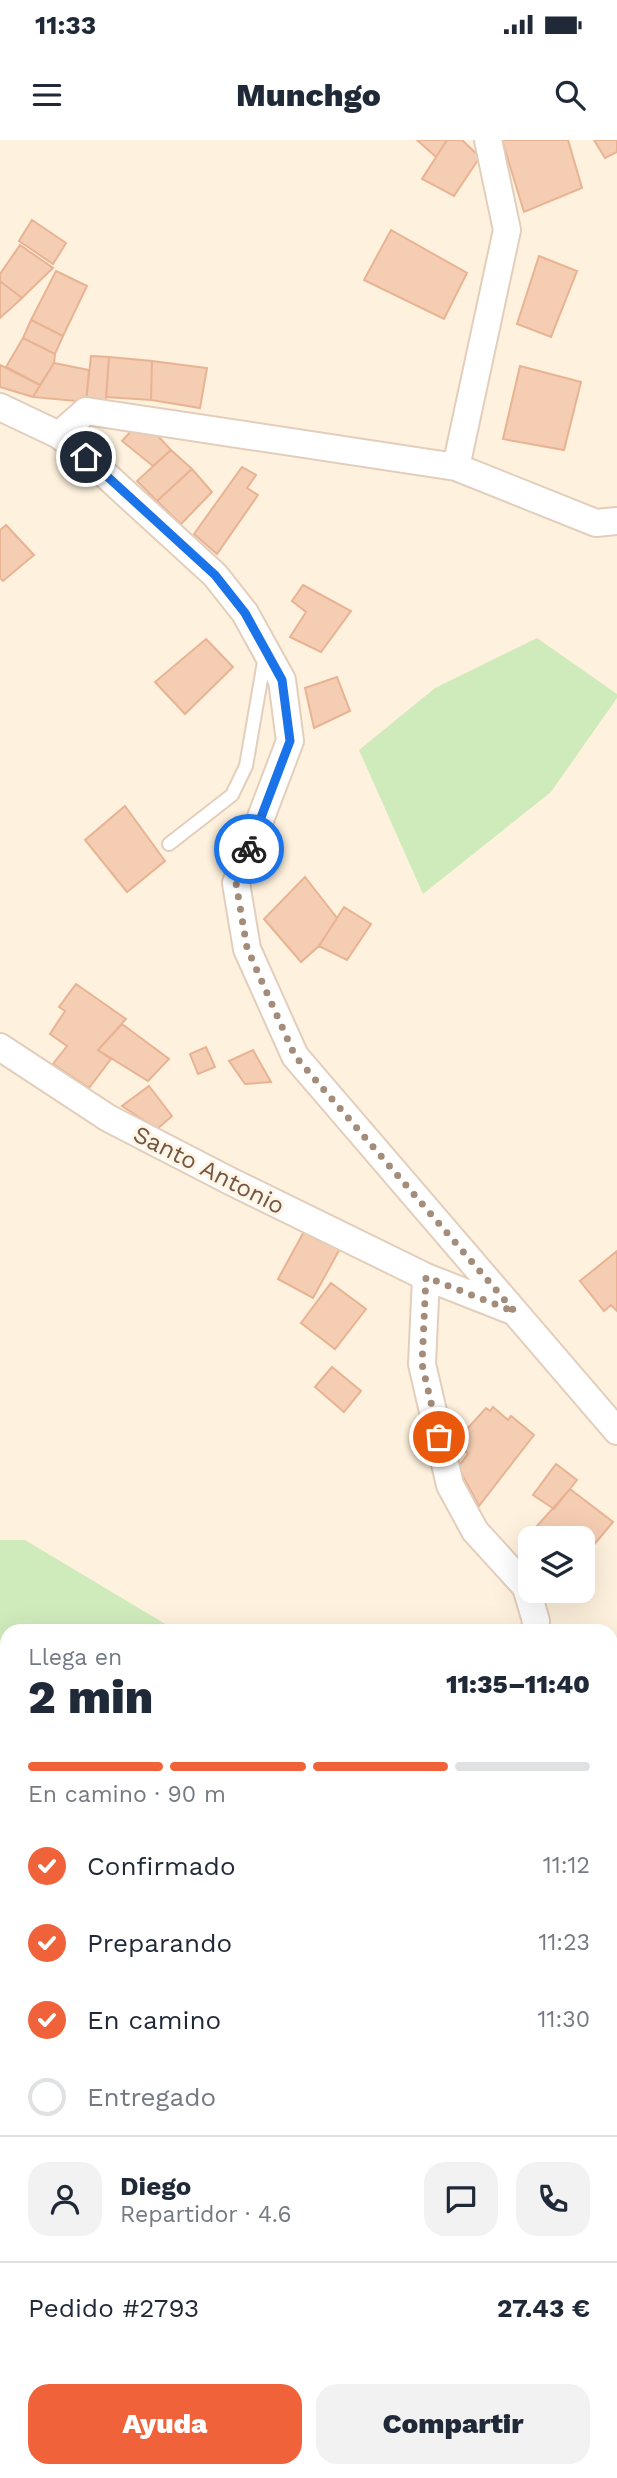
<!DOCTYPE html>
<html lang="es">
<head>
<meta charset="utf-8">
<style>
  body { margin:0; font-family:"Work Sans",sans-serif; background:#f2f2f3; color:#1f2937; height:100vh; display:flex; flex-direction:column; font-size:26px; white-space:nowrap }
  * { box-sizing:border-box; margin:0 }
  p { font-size:23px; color:#747a83 }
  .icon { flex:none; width:38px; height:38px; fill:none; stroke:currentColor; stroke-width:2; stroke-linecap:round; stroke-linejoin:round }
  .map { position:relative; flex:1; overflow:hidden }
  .sheet { position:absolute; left:0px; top:1484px; width:618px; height:854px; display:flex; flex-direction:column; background:#fff; border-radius:21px 21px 0 0; box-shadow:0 7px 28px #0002 }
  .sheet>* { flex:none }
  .controls { position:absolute; left:518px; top:1386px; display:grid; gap:14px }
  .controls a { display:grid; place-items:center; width:77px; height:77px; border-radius:14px; background:#fff; box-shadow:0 7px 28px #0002; font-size:35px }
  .pin { position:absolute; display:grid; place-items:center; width:60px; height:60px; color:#fff; margin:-30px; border:4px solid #fff; border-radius:50%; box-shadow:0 2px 7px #0007 }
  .courier { position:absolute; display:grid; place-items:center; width:70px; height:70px; margin:-35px; border:5px solid #1a73e8; border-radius:50%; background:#fff; color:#222; box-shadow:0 2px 9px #0007 }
  .overview em { font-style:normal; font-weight:800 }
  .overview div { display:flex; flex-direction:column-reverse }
  .overview { display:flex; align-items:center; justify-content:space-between; height:119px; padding:0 28px }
  h1 { font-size:46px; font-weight:800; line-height:52px }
  .bar { display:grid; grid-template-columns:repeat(4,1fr); gap:10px 7px; align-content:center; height:84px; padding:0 28px }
  .bar i { height:9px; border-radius:5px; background:#e0e1e3 }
  .bar .on { background:#f0623a }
  .bar p { grid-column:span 4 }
  .line { display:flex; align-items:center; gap:18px; padding:0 28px; border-top:2px solid #e0e1e3 }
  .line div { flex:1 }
  .round { display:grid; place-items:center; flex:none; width:74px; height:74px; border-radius:21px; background:#f2f2f3 }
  ol { padding:0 28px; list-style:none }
  li { display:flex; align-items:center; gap:21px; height:77px }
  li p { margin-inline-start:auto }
  li .icon { padding:7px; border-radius:50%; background:#f0623a; color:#fff; stroke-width:4 }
  li:last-child { color:#747a83 }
  li i { width:38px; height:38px; border:4px solid #e0e1e3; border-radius:50% }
  .cta { display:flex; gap:14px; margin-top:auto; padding:14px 28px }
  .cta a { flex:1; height:80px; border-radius:21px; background:#f0623a; color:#fff; font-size:28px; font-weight:800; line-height:80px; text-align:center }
  .cta a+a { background:#f2f2f3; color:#1f2937 }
  .status { display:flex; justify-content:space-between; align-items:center; height:49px; padding:0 35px; background:#fff; direction:ltr }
  .status svg { height:19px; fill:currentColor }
  header { display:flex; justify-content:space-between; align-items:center; height:91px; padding:0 28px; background:#fff; font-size:32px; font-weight:800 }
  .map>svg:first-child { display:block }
  .green { fill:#cfebbc }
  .building { fill:#f4cdb3; stroke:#e8b393; stroke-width:2 }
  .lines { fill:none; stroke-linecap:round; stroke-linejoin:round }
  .service-casing { stroke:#e3cebc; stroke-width:16 }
  .minor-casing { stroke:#e3cebc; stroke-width:30 }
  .service { stroke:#fff; stroke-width:12 }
  .minor { stroke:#fff; stroke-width:26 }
  .done { stroke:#a48c7a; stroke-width:7; stroke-dasharray:0 12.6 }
  .route { stroke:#1a73e8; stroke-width:9 }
  .labels { text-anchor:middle; stroke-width:6; stroke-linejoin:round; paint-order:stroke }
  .street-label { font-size:24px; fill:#745545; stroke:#fff5e5 }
</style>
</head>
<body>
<div class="status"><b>11:33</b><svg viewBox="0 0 49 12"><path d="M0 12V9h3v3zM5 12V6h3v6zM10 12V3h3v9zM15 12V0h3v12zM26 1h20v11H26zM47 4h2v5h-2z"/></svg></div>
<header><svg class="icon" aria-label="menu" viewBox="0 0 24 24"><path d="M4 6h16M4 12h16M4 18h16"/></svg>Munchgo<svg class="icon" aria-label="search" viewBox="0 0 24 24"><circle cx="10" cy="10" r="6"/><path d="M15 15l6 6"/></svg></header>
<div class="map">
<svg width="617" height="2338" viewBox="0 0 617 2338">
  <rect width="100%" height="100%" fill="#fef1dd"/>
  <!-- green -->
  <path class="green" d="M537,498L617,554V558L551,652L423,754L359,610L435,548Z
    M0,1400H25L177,1491H7V2331H611V1751L617,1755V2338H0Z"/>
  <!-- building -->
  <path class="building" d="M417,0H447L436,17Z
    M447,0H462L480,17L454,56L422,39Z
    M502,0H568L582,48L524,72Z
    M594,0H617V12L605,18Z
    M32,80L66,103L53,124L19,101Z
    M391,90L467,133L444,179L364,140Z
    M20,105L53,128L22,158L0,141V134Z
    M539,116L577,131L551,197L517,184Z
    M56,131L87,146L63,196L31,180Z
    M0,141L22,158L0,178Z
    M31,180L63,196L55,214L23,198Z
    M23,198L55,214L54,223L40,245L6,227Z
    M91,216L109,217L106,261L86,262Z
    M109,217L152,221L151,260L106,257Z
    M152,221L207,228L200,268L151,260Z
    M54,223L89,230L86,262L33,257Z
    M0,225L40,245L33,257L0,247Z
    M520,226L581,242L564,310L503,299Z
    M132,290L156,294L171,310L153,326L122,301Z
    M171,310L192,329L157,361L137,341Z
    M242,327L256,335L247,348L258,355L217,414L194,394Z
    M192,329L212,352L181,384L157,361Z
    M6,385L34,415L3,441L0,438V390Z
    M303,445L351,471L321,512L290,497L306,472L292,461Z
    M206,499L233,527L185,574L155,542Z
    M337,537L350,571L314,588L305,548Z
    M125,666L165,721L127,752L85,700Z
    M305,737L337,778L319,806L301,822L264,779Z
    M344,767L371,784L347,820L319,806Z
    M76,844L126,879L98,910L111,919L89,948L53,924L67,906L50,894L65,871L59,867Z
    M122,884L169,919L148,941L98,910Z
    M206,907L215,927L198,934L190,914Z
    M253,910L271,942L245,944L229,921Z
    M149,946L172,976L157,989L122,966Z
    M307,1086L342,1105L313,1158L278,1139Z
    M617,1111V1171L611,1165L604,1171L580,1141Z
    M331,1143L366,1169L335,1209L301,1183Z
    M332,1227L361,1251L344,1272L315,1247Z
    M493,1267L508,1280L511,1276L534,1295L479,1366L458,1327L468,1314L456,1301L486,1268L490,1271Z
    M556,1324L577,1340L554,1369L533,1355Z
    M570,1349L613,1382L583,1418V1398H534L529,1395Z"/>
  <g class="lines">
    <defs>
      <path id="service" d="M169,704L232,655L246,626L265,516"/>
      <path id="minor" d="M0,267L59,295L86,317L215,435L245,473L282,540L290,601L236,743L247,809L295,916L617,1291
        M59,295L86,271L456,327L596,383L617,381
        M456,327L507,90L488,0
        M0,907L108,978L230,1041L426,1137L510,1170
        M426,1137L422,1224L450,1345L475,1391L526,1447L536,1481L535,1491
        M611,1666L617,1673"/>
    </defs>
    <!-- service casing -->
    <use href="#service" class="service-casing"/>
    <!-- minor casing -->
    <use href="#minor" class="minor-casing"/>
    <!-- service -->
    <use href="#service" class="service"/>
    <!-- minor -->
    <use href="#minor" class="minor"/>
  </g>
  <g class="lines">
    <!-- done -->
    <path class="done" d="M249,709L236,743L247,808L295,916L515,1172L426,1137L422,1224L439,1297"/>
    <!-- route -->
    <path class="route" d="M86,317L215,435L245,473L282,540L290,601L249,709"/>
  </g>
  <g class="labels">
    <!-- street labels -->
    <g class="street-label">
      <text transform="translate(209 1030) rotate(27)" y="8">Santo Antonio</text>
    </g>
  </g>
</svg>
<div class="controls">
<a><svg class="icon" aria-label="layers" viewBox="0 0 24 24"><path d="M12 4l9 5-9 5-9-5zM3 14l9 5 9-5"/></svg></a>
</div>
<div class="pin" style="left:439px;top:1297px;background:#ea580c"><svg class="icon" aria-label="bag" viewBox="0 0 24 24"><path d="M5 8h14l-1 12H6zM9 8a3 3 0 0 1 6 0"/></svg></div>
<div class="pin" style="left:86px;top:317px;background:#1f2937"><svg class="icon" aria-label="home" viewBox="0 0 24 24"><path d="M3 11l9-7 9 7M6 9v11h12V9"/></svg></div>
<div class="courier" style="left:249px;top:709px"><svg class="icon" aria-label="bike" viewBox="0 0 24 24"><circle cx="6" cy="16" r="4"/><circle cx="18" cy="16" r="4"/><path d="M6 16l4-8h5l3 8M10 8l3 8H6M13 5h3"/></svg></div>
<section class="sheet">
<div class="overview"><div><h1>2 min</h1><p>Llega en</p></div><em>11:35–11:40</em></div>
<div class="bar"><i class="on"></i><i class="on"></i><i class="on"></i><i></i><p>En camino · 90 m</p></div>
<ol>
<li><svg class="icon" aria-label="check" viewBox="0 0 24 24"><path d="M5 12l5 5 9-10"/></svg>Confirmado<p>11:12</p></li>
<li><svg class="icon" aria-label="check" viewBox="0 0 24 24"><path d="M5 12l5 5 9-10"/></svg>Preparando<p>11:23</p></li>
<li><svg class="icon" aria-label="check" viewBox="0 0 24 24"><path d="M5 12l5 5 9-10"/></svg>En camino<p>11:30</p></li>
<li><i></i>Entregado</li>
</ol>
<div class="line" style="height:126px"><a class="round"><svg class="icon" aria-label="person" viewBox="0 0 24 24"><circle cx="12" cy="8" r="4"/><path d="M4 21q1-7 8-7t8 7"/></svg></a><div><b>Diego</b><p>Repartidor · 4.6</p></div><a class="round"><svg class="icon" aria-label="chat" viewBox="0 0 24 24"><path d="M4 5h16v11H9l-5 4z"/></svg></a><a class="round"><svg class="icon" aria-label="phone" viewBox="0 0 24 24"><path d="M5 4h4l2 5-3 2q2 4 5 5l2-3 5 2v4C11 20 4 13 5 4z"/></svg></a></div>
<div class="line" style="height:91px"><div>Pedido #2793</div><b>27.43 €</b></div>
<div class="cta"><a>Ayuda</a><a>Compartir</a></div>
</section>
</div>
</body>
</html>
